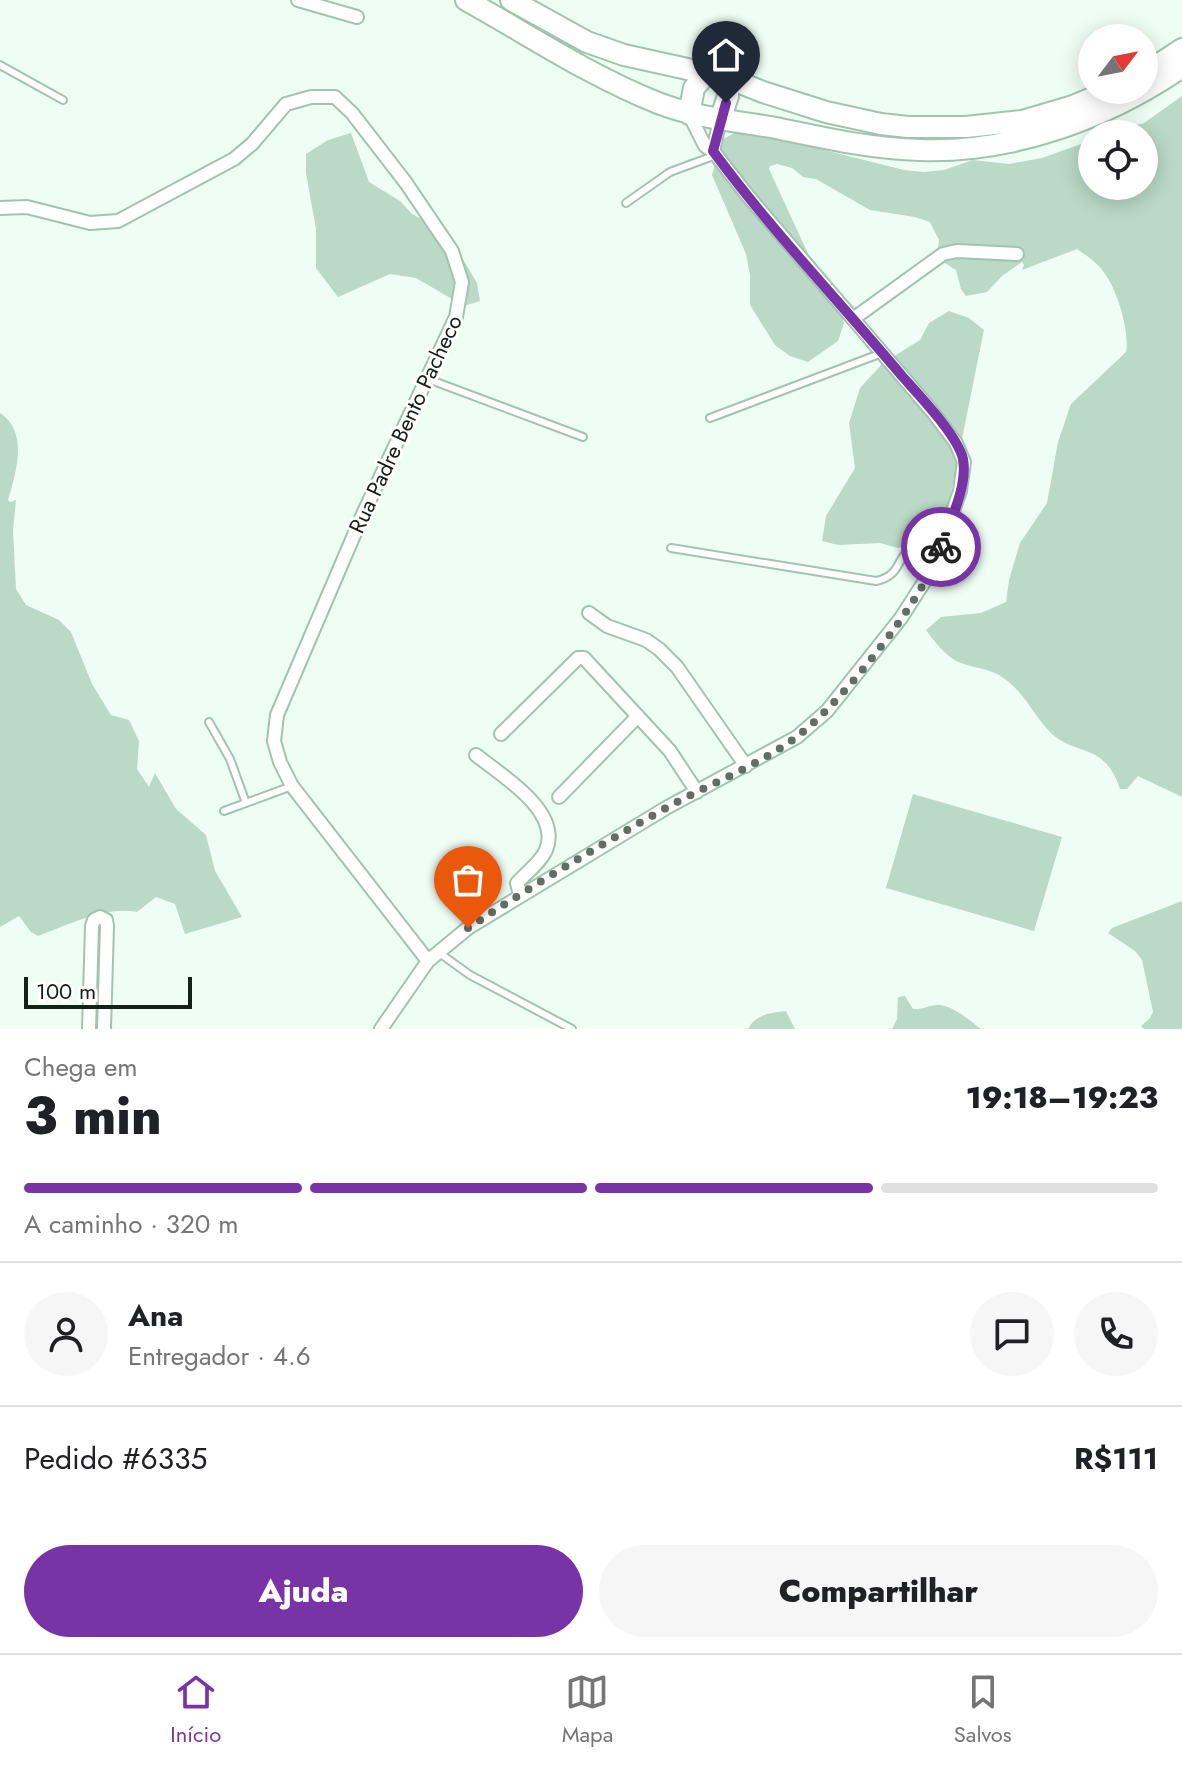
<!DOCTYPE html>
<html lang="pt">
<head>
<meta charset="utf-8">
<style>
  body { margin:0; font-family:Jost,sans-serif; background:#f6f6f6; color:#202124; height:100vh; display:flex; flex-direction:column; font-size:30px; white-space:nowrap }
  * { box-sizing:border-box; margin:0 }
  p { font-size:26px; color:#757577 }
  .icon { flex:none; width:44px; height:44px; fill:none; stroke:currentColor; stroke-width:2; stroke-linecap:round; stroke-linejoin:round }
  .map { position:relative; height:1029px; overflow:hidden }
  .sheet { display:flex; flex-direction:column; background:#fff; flex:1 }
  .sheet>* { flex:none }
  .needle { width:52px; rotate:58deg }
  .controls { position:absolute; left:1078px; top:24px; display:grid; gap:16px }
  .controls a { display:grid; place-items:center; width:80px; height:80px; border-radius:50%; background:#fff; box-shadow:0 4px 20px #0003; font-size:40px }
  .scale { position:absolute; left:24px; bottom:20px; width:168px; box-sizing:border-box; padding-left:8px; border:4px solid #132119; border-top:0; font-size:22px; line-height:28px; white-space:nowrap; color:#132119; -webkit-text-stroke:6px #fff; paint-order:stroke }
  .pin { position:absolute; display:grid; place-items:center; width:68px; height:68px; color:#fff; margin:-82px -34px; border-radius:50% 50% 50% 0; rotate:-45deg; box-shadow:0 0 8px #0007 }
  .pin .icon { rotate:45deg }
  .courier { position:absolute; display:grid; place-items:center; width:80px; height:80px; margin:-40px; border:6px solid #7833a7; border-radius:50%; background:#fff; color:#222; box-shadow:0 2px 10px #0007 }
  .overview em { font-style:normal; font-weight:800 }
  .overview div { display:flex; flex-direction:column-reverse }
  .overview { display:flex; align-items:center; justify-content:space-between; height:136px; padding:0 24px }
  h1 { font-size:52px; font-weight:800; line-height:60px }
  .bar { display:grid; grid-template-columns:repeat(4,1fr); gap:12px 8px; align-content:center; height:96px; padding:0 24px }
  .bar i { height:10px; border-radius:6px; background:#e0e0e0 }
  .bar .on { background:#7833a7 }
  .bar p { grid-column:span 4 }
  .line { display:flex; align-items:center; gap:20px; padding:0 24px; border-top:2px solid #e0e0e0 }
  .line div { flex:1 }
  .round { display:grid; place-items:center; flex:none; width:84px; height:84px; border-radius:42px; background:#f6f6f6 }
  .primary-button { display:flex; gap:16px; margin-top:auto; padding:16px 24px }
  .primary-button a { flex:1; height:92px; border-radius:48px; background:#7833a7; color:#fff; font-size:32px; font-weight:800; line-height:92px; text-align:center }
  .primary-button a+a { background:#f6f6f6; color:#202124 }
  .dock { display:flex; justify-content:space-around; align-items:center; height:112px; border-top:2px solid #e0e0e0; background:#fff; font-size:22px; color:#757577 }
  .dock a { display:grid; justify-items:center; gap:4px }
  .dock .on { color:#7833a7 }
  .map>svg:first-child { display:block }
  .green { fill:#bad9c6 }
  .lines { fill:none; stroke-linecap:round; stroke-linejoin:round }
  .lane-casing { stroke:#a1c4af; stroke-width:10 }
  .street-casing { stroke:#a1c4af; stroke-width:16 }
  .primary-casing { stroke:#a1c4af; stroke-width:24 }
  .lane { stroke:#fff; stroke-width:6 }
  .street { stroke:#fff; stroke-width:12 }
  .primary { stroke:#fff; stroke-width:20 }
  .done { stroke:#606e66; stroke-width:8; stroke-dasharray:0 14.4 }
  .route { stroke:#7833a7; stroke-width:10 }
  .labels { text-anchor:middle; stroke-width:6; stroke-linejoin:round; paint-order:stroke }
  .street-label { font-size:22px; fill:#132119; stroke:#fff }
</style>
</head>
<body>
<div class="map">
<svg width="1182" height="1029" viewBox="0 0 1182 1029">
  <rect width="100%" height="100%" fill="#effef4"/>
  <!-- green -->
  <path class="green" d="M1182,96V797L1138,776L1127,789H1120C1104,741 1076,757 1051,733C1032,714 1023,688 997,674C985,668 969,667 956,661C944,654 934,641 926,630L941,617L981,613L1006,602L1009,580L1020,543L1047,503L1058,442L1071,404L1126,352C1130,333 1117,289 1105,274C1098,263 1087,256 1077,249L1022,270L1024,265L1022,262L1002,276L987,292L966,296L961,289L956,270L937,258L939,240L930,222L915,217L870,210L816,179L803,177L792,168L777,164L770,166L769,169L810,258L839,306L844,323L838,341L808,362L790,356L775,345L750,305V275L746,254L712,175L722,140L734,133H756L904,170L924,172L944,170L973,160L1009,164L1042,158L1092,140V186H1144V134H1105L1144,123Z
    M351,133L369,182L400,201L412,214L429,223L455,246L477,283L480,301L464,306L416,278L390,274L338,297L316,268V229L306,173V154L328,140Z
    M949,311L969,318L984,330L944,528L932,539L898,548L880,543L838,545L822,541L826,516L855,468L849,423L860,388L883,363L920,340L929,323Z
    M0,413C29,432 16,473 8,500L10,502L16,500L13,531L16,589L26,605L59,620L71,632L92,684L111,715L129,720L139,741L137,769L149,787L155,773L176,809L206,835L215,871L242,917L185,934L175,904L156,897L137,912C104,906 69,925 38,936L31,932L19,916L0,927Z
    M913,794L1062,837L1034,931L886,888Z
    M1182,901V1029H1144L1141,1026L1150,1018L1153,1012L1142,960L1135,951L1108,933L1112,928Z
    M905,996L913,1009C923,1010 931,1004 940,1005C955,1007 969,1020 981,1029H892L897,1019L898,997Z
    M786,1011L795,1029H748C756,1014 770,1013 786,1011Z"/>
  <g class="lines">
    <defs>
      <path id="lane" d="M0,65L63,100
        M626,203L670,172L716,155
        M428,379L583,437
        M710,418L882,353
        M671,548L876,581C912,574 887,538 940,552
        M209,722L230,759L246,803
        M224,811L292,786
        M438,952L470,975L572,1029"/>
      <path id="street" d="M298,0L357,17
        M713,151L720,120
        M0,208L27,207L90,223L118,221L234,159L252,144L286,104L311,97H335L352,113L406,183L452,251L462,282L456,317L363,514L277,715L274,741L280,762L292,786L428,961
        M853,319L943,254L957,251L1017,254
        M589,613L607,626L646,640L659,649L677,667L746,766
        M501,734L578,658H584L670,751L697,792
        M476,755C502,776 562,811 546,850C541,862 526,873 517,883L520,895
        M559,797L638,716
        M89,1029L92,926L94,920L100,917L106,920L107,926L104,1029
        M381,1029L428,961L468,928L666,808L797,737L827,711L901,618L933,568L960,491L964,462L956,443L931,410L748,196L713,151L705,146L689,114"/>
      <path id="primary" d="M466,0C529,35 590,76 658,103C697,118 736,121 776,128C824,138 872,149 920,150C1013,153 1106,119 1182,67
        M511,0L587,42L624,55L728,78L763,92L826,112L881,124L908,127H966L1022,121L1073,106L1111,90
        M1144,74L1182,49
        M689,114L694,88L707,73
        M720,120L728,96V78"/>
    </defs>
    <!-- lane casing -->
    <use href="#lane" class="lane-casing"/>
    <!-- street casing -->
    <use href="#street" class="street-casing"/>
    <!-- primary casing -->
    <use href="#primary" class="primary-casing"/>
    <!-- lane -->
    <use href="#lane" class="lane"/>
    <!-- street -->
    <use href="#street" class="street"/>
    <!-- primary -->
    <use href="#primary" class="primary"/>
  </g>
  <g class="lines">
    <!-- done -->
    <path class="done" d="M468,928C532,886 598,846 666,808C709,784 759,766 799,735C843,701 924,599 941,547"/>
    <!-- route -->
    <path class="route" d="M726,103L713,151C771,230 839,301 902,376C918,394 958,436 963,459C968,486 950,521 941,547"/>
  </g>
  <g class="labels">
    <!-- street labels -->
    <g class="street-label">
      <text transform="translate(405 424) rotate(-65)" y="8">Rua Padre Bento Pacheco</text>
    </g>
  </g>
</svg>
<div class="controls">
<a><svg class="needle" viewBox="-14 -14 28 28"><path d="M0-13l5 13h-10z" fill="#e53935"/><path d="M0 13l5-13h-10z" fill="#757577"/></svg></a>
<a><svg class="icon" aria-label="locate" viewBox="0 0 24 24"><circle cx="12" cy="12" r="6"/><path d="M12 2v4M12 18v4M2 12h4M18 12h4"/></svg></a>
</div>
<div class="scale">100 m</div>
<div class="pin" style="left:468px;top:928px;background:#ea580c"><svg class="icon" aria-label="bag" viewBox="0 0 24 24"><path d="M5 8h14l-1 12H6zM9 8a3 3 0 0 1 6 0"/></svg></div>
<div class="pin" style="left:726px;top:103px;background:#1f2937"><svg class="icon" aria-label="home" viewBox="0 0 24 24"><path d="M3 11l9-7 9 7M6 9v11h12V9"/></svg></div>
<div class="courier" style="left:941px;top:547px"><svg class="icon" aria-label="bike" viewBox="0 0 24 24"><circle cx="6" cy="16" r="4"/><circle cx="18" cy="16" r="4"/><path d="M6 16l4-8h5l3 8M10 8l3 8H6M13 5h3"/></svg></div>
</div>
<section class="sheet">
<div class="overview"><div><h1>3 min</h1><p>Chega em</p></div><em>19:18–19:23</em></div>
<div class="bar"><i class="on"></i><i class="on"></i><i class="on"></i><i></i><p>A caminho · 320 m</p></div>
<div class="line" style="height:144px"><a class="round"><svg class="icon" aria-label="person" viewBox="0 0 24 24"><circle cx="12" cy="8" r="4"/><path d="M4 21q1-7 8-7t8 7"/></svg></a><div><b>Ana</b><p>Entregador · 4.6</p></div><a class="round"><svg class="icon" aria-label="chat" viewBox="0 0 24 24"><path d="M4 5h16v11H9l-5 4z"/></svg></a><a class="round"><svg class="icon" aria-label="phone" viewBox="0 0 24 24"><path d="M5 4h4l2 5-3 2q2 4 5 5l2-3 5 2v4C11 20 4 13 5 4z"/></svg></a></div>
<div class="line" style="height:104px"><div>Pedido #6335</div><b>R$111</b></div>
<div class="primary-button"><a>Ajuda</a><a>Compartilhar</a></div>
</section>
<nav class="dock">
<a class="on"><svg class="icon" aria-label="home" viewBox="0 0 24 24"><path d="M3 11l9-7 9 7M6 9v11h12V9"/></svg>Início</a>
<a><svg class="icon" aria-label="map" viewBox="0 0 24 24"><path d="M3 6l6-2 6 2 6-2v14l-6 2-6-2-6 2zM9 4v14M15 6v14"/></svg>Mapa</a>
<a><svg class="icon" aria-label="saved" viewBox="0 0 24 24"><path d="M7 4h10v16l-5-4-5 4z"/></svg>Salvos</a>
</nav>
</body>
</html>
